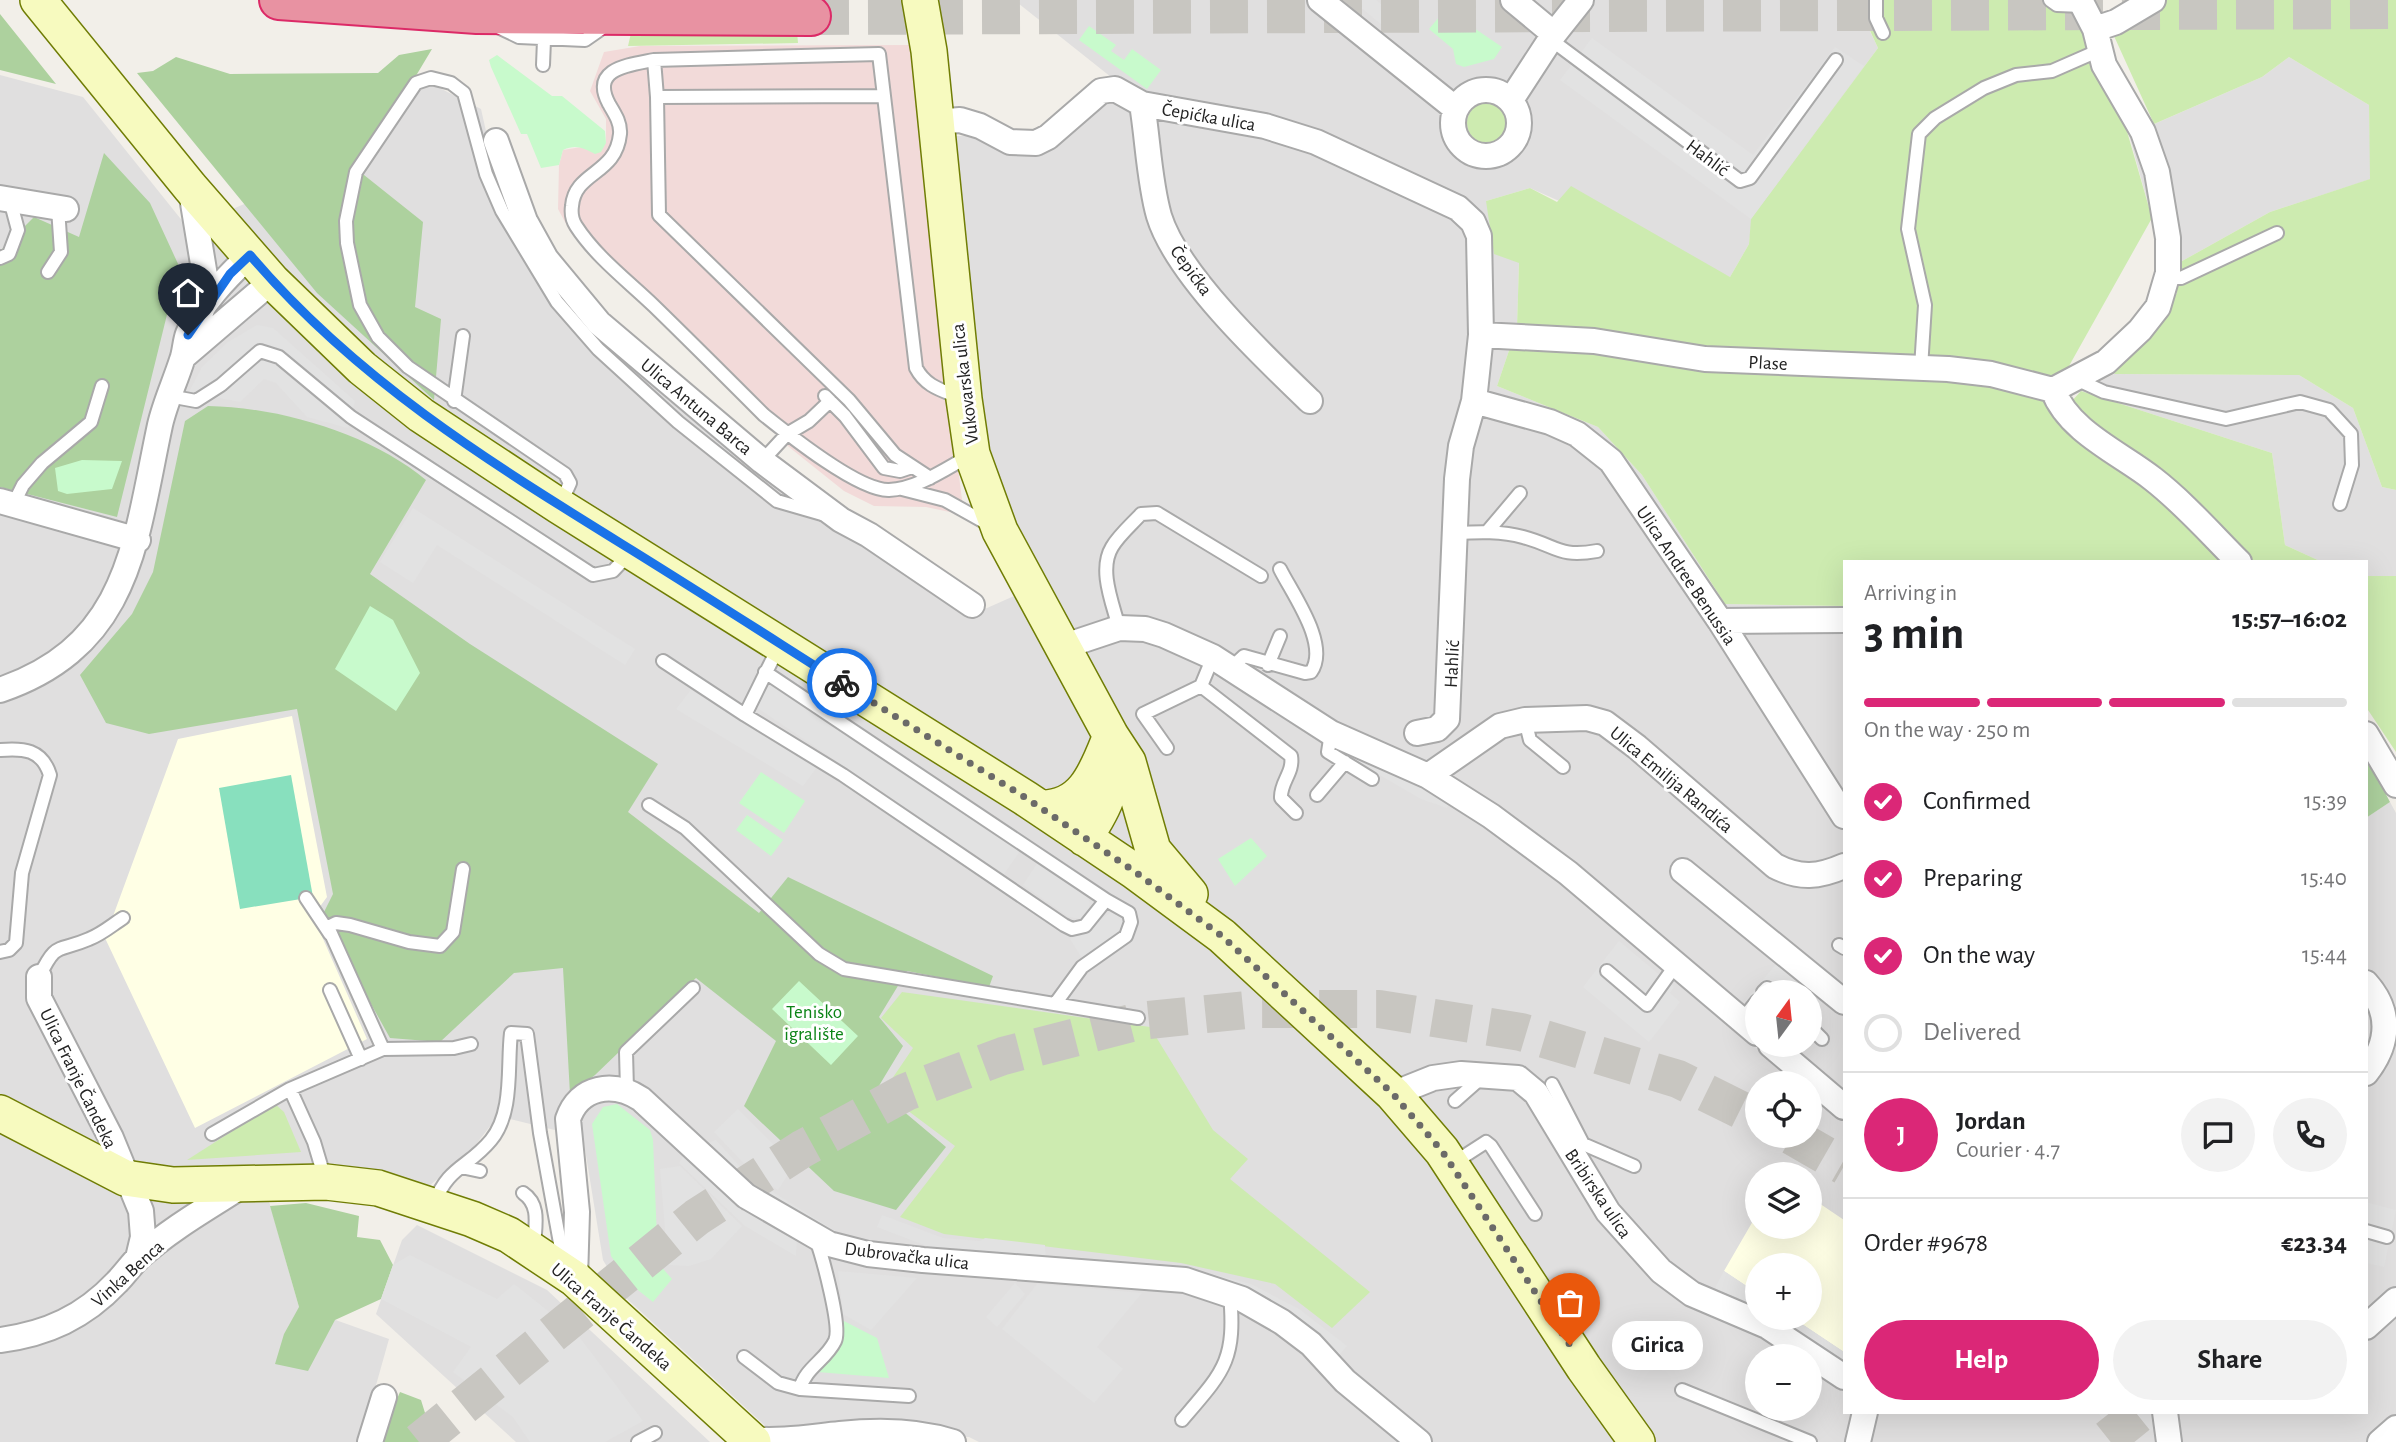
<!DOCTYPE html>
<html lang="en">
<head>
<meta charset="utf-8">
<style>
  body { margin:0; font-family:"Alegreya Sans",sans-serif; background:#f2f2f2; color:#202124; height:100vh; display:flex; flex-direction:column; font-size:26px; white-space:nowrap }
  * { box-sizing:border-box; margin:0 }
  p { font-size:23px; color:#757577 }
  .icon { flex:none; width:38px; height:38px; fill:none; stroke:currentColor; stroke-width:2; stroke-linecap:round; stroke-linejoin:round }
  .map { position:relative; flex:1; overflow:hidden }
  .panel { position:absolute; left:1843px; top:560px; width:525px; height:854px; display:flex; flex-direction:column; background:#fff; border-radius:0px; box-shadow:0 7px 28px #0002 }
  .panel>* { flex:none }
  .needle { width:46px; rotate:15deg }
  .buttons { position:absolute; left:1745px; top:980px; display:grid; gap:14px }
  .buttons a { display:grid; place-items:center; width:77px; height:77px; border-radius:50%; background:#fff; box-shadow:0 7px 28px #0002; font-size:35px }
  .pin { position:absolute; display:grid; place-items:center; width:60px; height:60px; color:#fff; margin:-72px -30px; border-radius:50% 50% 50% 0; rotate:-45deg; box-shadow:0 0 7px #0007 }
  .pin .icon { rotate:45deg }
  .courier { position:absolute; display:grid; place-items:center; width:70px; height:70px; margin:-35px; border:5px solid #1a73e8; border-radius:50%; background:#fff; color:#222; box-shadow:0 2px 9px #0007 }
  .bubble { position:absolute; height:49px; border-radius:24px; background:#fff; box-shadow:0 7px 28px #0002; font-size:23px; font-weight:600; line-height:49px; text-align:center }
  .summary em { font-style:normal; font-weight:600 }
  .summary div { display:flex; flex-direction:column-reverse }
  .summary { display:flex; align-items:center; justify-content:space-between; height:119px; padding:0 21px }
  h1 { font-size:46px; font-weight:600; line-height:52px }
  .bar { display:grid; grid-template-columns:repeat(4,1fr); gap:10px 7px; align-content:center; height:84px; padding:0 21px }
  .bar i { height:9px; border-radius:5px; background:#e0e0e0 }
  .bar .current { background:#db2777 }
  .bar p { grid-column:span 4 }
  .line { display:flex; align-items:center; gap:18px; padding:0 21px; border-top:2px solid #e0e0e0 }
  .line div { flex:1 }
  .round { display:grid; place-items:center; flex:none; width:74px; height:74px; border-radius:37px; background:#f2f2f2 }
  ol { padding:0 21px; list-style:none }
  li { display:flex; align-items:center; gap:21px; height:77px }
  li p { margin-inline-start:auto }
  li .icon { padding:7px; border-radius:50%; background:#db2777; color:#fff; stroke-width:4 }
  li:last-child { color:#757577 }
  li i { width:38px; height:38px; border:4px solid #e0e0e0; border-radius:50% }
  .action { display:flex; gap:14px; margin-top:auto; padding:14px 21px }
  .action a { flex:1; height:80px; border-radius:42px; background:#db2777; color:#fff; font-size:28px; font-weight:600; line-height:80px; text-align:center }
  .action a+a { background:#f2f2f2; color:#202124 }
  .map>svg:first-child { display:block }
  .residential { fill:#e0dfdf; fill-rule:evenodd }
  .commercial { fill:#f2dad9 }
  .education { fill:#ffffe5 }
  .grass { fill:#cdebb0 }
  .forest { fill:#add19e }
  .park { fill:#c8facc }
  .pitch { fill:#88e0be }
  .parking { fill:#e2e2e2 }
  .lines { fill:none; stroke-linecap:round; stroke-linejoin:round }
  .primary-tunnel { stroke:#c8c6c1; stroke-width:38; stroke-dasharray:38 19; stroke-linecap:butt }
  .highway-tunnel { stroke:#c8c6c1; stroke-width:38; stroke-dasharray:38 19; stroke-linecap:butt }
  .lane-casing { stroke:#a9a9a9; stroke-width:16 }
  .street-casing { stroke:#a9a9a9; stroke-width:28 }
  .secondary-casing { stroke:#707d05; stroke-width:38 }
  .highway-casing { stroke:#dc2a67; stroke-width:42 }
  .lane { stroke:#fff; stroke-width:12 }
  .street { stroke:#fff; stroke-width:24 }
  .secondary { stroke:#f7fabf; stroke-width:35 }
  .highway { stroke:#e892a2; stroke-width:38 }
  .done { stroke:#6b6a68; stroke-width:7; stroke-dasharray:0 12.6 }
  .route { stroke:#1a73e8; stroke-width:9 }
  .labels { text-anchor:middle; stroke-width:6; stroke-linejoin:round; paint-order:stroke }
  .street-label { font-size:19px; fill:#222; stroke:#fff }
  .park-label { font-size:19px; fill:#0c8416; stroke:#fff }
</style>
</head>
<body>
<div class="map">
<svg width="2396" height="1442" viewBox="0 0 2396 1442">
  <rect width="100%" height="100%" fill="#f2efe9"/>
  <!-- residential -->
  <path class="residential" d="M1014,0H1868L1865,21L1878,48L1752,219L1749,244L1730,277L1530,188L1486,201L1519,262L1517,327L1497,386L1598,427L1642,475L1725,604L1844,606V1412H2366V818L2390,802L2396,813V1442H979L969,1437L772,1432L625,1297L603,1260L583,1137L498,1116L470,1152L429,1186L359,1176L261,1173L299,1307L389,1339L360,1442H0V75L83,97L188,228L361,154L412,74L481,109L495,171L610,344L726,447L827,523L969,616L1043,583L1005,496L988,441L950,136H972L1015,153L1116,81ZM1757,992H1810V1045H1757ZM1757,1083H1810V1136H1757ZM1757,1174H1810V1227H1757ZM1757,1265H1810V1318H1757ZM1757,1356H1810V1409H1757Z
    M2289,57L2369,105L2371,179L2270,212L2175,265L2152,218L2129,135L2262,77Z
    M2114,374L2299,375L2353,408L2382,487L2396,490V576H2366V562H2322L2285,545L2272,453L2081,391Z
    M417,1225L547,1290L710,1442H516L376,1314L402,1240Z"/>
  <!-- commercial -->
  <path class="commercial" d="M911,45L944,359L964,515L926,507L874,506L844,491L789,447L571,233L558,209L559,165L563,150L606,143V119L590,91L604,52L640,46Z"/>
  <!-- education -->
  <path class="education" d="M292,716L327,897L313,916L367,1039L195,1128L105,938L178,739Z
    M1810,1197L1844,1220V1352L1793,1318H1810V1265H1757V1293L1724,1271L1757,1214V1227H1810Z"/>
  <!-- grass -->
  <path class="grass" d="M1868,0H2071L2122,114L2152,218L2046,407L2204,533L2228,562H1844V606L1725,604L1642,475L1598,427L1497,386L1517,327L1519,263L1494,254L1486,201L1530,188L1557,202L1571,186L1730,277L1749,244L1751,219L1878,48L1865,20Z
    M2163,0H2396V490L2382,487L2353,408L2299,375L2114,374L2177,293L2175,265L2270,212L2370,179L2369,105L2289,57L2262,77L2154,124L2114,36Z
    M797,32L798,43L628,46L631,33Z
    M1467 123a21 21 0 1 1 42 0a21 21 0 1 1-42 0Z
    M2081,391L2272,453L2285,545L2322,562H2253L2210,516L2070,403Z
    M2366,576H2396V752L2366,707Z
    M902,992L1150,1027L1213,1130L1248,1159L1230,1179L1370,1292L1332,1328L1275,1284L1181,1263L944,1234L900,1217L955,1146L883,1092L913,1048L881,1018Z
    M275,1104L284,1112L301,1152L187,1160Z"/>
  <!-- forest -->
  <path class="forest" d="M0,14L56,84L0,70Z
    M432,49L359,171L423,222L415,307L441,319L434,400L317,293L137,73L153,71L176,57L230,74L378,73L399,55Z
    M104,153L150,203L179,266L117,517L0,487V251L34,217L79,237Z
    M208,406C279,407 371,434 426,480L370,574L470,644L658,764L628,812L759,913L788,877L993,976L989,987L907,971L879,1017L903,1046L877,1089L946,1147L896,1210L834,1191L744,1106L776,1041L696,978L595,1075L570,1094L563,968L514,973L440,1042L390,1038L322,916L333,894L297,709L149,734L106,723L80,675L132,614L153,572L185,421Z
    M2366,756L2390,802L2366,818Z
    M306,1203L359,1216L357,1237L380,1240L393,1265L381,1299L335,1320L308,1371L275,1364L284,1334L299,1307L270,1206Z
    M400,1392L421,1400L434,1442H378Z"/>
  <!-- park -->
  <path class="park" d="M1446,9L1502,47L1494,59L1464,67L1456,64L1453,49L1429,29Z
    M1089,26L1116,45L1111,51L1124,60L1132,49L1161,70L1147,89L1079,40Z
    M497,55L552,96H562L605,131L606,143L601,152L595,154C583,148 576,144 563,150L559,165L541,168L527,134H521L491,67L489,60Z
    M82,460L122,461L112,489L67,494L58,491L55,468Z
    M370,606L393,620L420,673L396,711L335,669Z
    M761,772L805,801L784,833L739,803Z
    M747,815L783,840L771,856L736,830Z
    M1251,838L1267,856L1235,886L1218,859Z
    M799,981L858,1036L831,1065L772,1009Z
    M617,1104L650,1130L653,1140L658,1263L672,1279L653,1302L629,1283L611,1256L592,1124L603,1107Z
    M840,1319L877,1338L889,1378L818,1372L836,1353L844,1335Z"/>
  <!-- pitch -->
  <path class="pitch" d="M291,775L313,897L240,909L219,788Z"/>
  <!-- parking -->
  <path class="parking" d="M1352,0H1376L1399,19L1389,31Z
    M1592,38L1753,155L1835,47L1864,66L1751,219L1560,80Z
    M257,325L273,328L355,401L348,428L307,417L276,383L264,379L240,402L189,392L202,367L228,342Z
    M413,508L635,649L625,665L437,545L413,583L380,562Z
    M766,677L1020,851L1004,874L753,705Z
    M691,690L817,767L803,786L676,709Z
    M1363,755L1451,798L1447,808L1421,799L1359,763Z
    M1038,862L1085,892L1090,903L1088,914L1080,919L1069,917L1023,885Z
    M1115,910L1123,916L1125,925L1123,932L1082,958L1070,939Z
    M1619,941L1674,987L1670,993L1680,1002L1649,1042L1583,987Z
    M1777,963L1823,1002L1810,1019V992H1757V1009L1746,1000Z
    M738,1109L794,1165L778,1190L754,1174L714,1132Z
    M716,1140L749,1177L845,1237L775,1212L702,1145Z
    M687,1151L760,1217L797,1241L796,1256L745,1226L679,1163Z
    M680,1166L742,1226L711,1259L689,1266L668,1265L660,1169Z
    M2366,1202L2396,1210L2384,1267L2366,1263Z
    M882,1215L943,1238L980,1241L985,1238L1045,1245L1046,1260L940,1251L877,1227Z
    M410,1255L497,1299L514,1284L577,1334L643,1421L605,1442H530L513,1417L453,1372L471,1347L381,1299L393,1265Z
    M1140,1263L1208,1273L1251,1284L1299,1309L1347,1346L1338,1356L1318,1340L1139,1269Z
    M838,1271L917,1278L871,1330L843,1314Z
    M1724,1271L1757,1293V1314L1715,1288Z
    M1015,1283L1025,1294L997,1327L986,1317Z
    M1037,1284L1142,1293L1097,1347L1123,1369L1094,1403L1002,1329Z
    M1763,1318H1793L1844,1352V1363Z
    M2097,1412H2154L2159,1429L2117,1436Z"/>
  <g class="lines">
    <!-- primary-tunnel -->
    <path class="primary-tunnel" d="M1792,1136L1844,1166
      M2111,1412L2135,1442
      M419,1442L697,1217L802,1149L906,1092L1003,1056L1139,1021L1256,1009H1379L1521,1032L1678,1079L1757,1118"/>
    <!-- highway-tunnel -->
    <path class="highway-tunnel" d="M811,16L2396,10"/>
    <defs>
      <path id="lane" d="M1876,0V18L1883,33
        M2050,0L2057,5L2083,6
        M498,27L519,37L585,40L608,24
        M1550,39L1740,181L1750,178L1836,60
        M654,60L879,54L884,96
        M543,65L544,40
        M657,97L654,60C629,65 590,68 609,104C615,114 621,123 620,134C616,175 575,171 572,206C571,213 572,220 576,226C596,257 628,281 654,306C691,342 728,379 764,415C789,435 859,491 889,490C917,489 945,469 969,456
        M0,258L9,254L18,230L10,200
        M48,272L61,252L58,208
        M2167,278H2181L2277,233
        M1921,368L1925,305L1908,229L1919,134L1935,118L1984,88L2016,75L2052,71L2100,50
        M2076,379L2104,392L2226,419L2300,402L2329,410L2351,434L2352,465L2340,504
        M169,396L196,401L221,385L260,351L279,357L351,417L593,575L613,571L629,554
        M825,396L845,416L884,468L900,471L912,467
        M454,401L463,336
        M762,461L787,434L809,421L830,401
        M930,478L895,455L849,400L659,215L657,97L884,96L916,368C926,387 942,390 961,398
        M902,489L945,500L988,524
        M561,503L570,483L565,474L408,367L378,337L360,305L347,243L346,221L356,172L416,83L431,78L451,83L464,93L486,174L502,211L557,302L598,349L678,422L777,501L822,514
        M13,505L23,485L42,463L91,422L102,386
        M1487,532L1520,493
        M1456,533C1478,532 1502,531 1523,537C1557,546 1559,558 1597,551
        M1119,628C1113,604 1098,570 1112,547C1119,535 1132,524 1141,514L1157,513L1261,576
        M1213,657L1201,686L1291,756C1294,773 1280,782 1281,798L1296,813
        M663,661L745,715
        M1268,665L1280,636
        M1231,668L1244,656L1305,673L1311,672C1330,645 1293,595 1280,569
        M765,672L1106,900L1085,926L1072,929L1064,925L843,775L745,715L779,646
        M1525,720L1530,740L1563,767
        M1331,733L1328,752L1372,779
        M1167,748L1143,714L1201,686
        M0,750C23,748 42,749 50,775L22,873L16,943L9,950L0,952
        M1317,795L1345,762
        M649,805L685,828L819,954L844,969L1138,1018
        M306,898L330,934
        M1839,945L1844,948
        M1607,971L1647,1005L1675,966
        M39,977C57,940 57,953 89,939C102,934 112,925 123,918
        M330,990L361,1059
        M1763,992L1767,988L1772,992
        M1055,1004L1082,967L1126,936L1131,922L1129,913L1106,900
        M1742,1020L1757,1001
        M1810,1027L1822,1039
        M383,1049L328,927L336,923L350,925L409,942L440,946L453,932L463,869
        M1552,1084L1583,1144
        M290,1089L314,1142L325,1179
        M627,1090L626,1052L693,988
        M1455,1101L1481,1078
        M212,1134L290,1089L383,1049L454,1048L471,1044
        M1569,1149L1583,1144L1634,1166
        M1452,1164L1486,1142L1491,1146L1535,1214
        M461,1167L480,1171
        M523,1193C541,1205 535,1226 534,1246
        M434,1204C448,1166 468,1168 491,1140C514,1112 507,1066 511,1033L527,1034L540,1133L564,1265
        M2366,1231L2387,1237
        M744,1357L778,1383L800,1389L909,1396
        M800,1389C805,1368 826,1360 835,1341C842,1327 822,1256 816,1239
        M1682,1390L1810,1442
        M1182,1420C1224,1371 1236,1361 1230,1294
        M638,1442L655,1433"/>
      <path id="street" d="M1320,0L1456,109
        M1513,0L1554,34
        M2095,29L2116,22L2153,0
        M1453 123a33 33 0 1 1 66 0a33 33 0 1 1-66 0Z
        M1511,100L1554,34L1581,0
        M1142,104C1148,140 1149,181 1159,216C1177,275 1265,358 1310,401
        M935,122L960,120L980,126L1010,142L1036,143L1048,137L1101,91L1115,89L1142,104L1265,126L1316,142L1458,208L1473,222L1479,236L1481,335L1474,401L1461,446L1457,479L1447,719L1437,729L1417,733
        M496,141L525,221L546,259L599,323L762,461L841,520L869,535L972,605
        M191,191L205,276L202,310
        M0,198L66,209
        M1481,335L1594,341L1705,359L1948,369L1991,374L2053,390C2069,432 2120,453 2153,479C2184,503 2211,534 2239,562
        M183,357L272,281
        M2053,390L2106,362L2140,330L2158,307L2168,273V238L2157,172L2143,132L2104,65L2095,29L2080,0
        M1474,401L1550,422L1577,434L1611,461L1720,621L1844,816
        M0,501L138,540
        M1720,621L1844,620
        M1062,647L1119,628L1145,629L1164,635L1213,657L1331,733L1428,776L1491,816L1568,873L1757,1033
        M0,690C131,645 135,541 160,425C165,403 175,382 182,360C185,352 185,342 188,334C200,304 227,277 250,255
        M2366,734L2396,785
        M1428,776L1500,726L1525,720L1587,718L1605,723L1637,747L1775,866C1800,879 1819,877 1844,866
        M1683,871L1844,1002
        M39,977V998L111,1138L141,1211L143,1237L138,1258
        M2366,983C2392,1012 2389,1044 2366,1073
        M1771,1045L1844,1107
        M1393,1094L1433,1078L1461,1074L1518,1078L1536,1093L1608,1212L1661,1271L1692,1294L1767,1326L1844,1377
        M575,1279L577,1212L568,1119C579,1086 613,1081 641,1099L746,1196L829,1244L868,1254L923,1260L1185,1280L1242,1299L1282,1322L1311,1344L1345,1381L1419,1442
        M2366,1327L2396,1300
        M0,1340C47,1334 84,1317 117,1282C125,1274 131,1265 138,1258C170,1229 209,1207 245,1184
        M2165,1412L2169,1442
        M749,1439C780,1442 809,1437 840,1434C878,1430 916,1430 953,1442
        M370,1442L384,1397
        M1858,1442L1865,1412
        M2380,1442L2396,1428"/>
      <path id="secondary" d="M38,0L190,187L272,281L362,368L421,415L559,506L1025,798L1134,871L1222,936L1393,1094L1442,1151L1584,1368L1637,1442
        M920,0L929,51L964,399L972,454L1000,531L1111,736L1128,762L1153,850L1190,894
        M1041,808C1081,809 1095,776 1108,743
        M1084,838C1106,806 1118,780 1111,741
        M0,1113L125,1178L173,1185L326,1182L378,1188L472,1219L509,1235L575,1279L753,1442"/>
      <path id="highway" d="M279,0L477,14L811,16"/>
    </defs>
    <!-- lane casing -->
    <use href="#lane" class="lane-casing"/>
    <!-- street casing -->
    <use href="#street" class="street-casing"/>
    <!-- secondary casing -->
    <use href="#secondary" class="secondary-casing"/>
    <!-- highway casing -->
    <use href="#highway" class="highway-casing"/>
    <!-- lane -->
    <use href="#lane" class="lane"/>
    <!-- street -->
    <use href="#street" class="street"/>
    <!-- secondary -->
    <use href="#secondary" class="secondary"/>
    <!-- highway -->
    <use href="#highway" class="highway"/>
  </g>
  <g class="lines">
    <!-- done -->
    <path class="done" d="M842,683L1026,798L1134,871L1222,936L1393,1094L1442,1151L1570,1345"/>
    <!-- route -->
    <path class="route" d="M188,335L230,274L250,255C357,381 491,463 630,549C701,593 771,638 842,683"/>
  </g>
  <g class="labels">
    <!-- street labels -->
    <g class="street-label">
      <text transform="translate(1209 116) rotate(10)" y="7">Čepićka ulica</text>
      <text transform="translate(1708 157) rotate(37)" y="7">Hahlić</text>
      <text transform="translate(1192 270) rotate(54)" y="7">Čepićka</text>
      <text transform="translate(1768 362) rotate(3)" y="7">Plase</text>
      <text transform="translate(964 384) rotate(-97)" y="7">Vukovarska ulica</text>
      <text transform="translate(697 406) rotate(40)" y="7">Ulica Antuna Barca</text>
      <text transform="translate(1687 575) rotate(56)" y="7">Ulica Andree Benussia</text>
      <text transform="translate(1451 664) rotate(-87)" y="7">Hahlić</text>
      <text transform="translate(1672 779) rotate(40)" y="7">Ulica Emilija Randića</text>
      <text transform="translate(79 1078) rotate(64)" y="7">Ulica Franje Čandeka</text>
      <text transform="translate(1599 1193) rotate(56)" y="7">Bribirska ulica</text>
      <text transform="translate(907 1255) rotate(7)" y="7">Dubrovačka ulica</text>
      <text transform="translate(127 1273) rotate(-42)" y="7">Vinka Benca</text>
      <text transform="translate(612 1316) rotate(41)" y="7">Ulica Franje Čandeka</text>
    </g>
    <!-- park labels -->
    <g class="park-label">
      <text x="814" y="1018">Tenisko<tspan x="814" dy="22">igralište</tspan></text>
    </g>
  </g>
</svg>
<div class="buttons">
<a><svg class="needle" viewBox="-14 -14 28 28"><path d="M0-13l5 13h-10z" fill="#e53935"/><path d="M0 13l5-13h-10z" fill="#757577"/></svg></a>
<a><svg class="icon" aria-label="locate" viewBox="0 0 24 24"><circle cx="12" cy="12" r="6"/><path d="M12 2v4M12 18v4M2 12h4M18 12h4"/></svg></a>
<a><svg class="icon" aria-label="layers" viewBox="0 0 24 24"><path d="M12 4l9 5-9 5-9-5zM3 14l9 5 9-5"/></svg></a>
<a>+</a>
<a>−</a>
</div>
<div class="pin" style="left:1570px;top:1345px;background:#ea580c"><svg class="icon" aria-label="bag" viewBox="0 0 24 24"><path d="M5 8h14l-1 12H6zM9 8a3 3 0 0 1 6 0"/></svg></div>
<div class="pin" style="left:188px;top:335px;background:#1f2937"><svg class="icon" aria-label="home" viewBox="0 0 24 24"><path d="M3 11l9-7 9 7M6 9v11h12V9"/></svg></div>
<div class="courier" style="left:842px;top:683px"><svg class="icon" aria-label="bike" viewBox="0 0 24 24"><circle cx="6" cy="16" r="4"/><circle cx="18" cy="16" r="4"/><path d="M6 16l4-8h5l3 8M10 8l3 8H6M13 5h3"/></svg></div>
<div class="bubble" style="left:1612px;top:1321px;width:91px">Girica</div>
<section class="panel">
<div class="summary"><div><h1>3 min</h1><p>Arriving in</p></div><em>15:57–16:02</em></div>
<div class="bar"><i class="current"></i><i class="current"></i><i class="current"></i><i></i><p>On the way · 250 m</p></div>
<ol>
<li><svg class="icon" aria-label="check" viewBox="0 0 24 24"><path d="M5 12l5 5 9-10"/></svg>Confirmed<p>15:39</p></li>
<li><svg class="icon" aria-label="check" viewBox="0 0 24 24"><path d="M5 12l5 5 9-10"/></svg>Preparing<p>15:40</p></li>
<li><svg class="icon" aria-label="check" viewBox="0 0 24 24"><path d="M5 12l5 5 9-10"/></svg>On the way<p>15:44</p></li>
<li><i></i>Delivered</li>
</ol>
<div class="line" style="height:126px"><b class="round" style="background:#db2777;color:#fff">J</b><div><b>Jordan</b><p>Courier · 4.7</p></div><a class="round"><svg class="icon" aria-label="chat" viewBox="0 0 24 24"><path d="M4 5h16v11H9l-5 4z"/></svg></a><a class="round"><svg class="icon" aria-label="phone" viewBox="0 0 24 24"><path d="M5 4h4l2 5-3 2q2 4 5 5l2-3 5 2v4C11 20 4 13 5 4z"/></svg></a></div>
<div class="line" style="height:91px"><div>Order #9678</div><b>€23.34</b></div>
<div class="action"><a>Help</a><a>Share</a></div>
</section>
</div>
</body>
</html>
